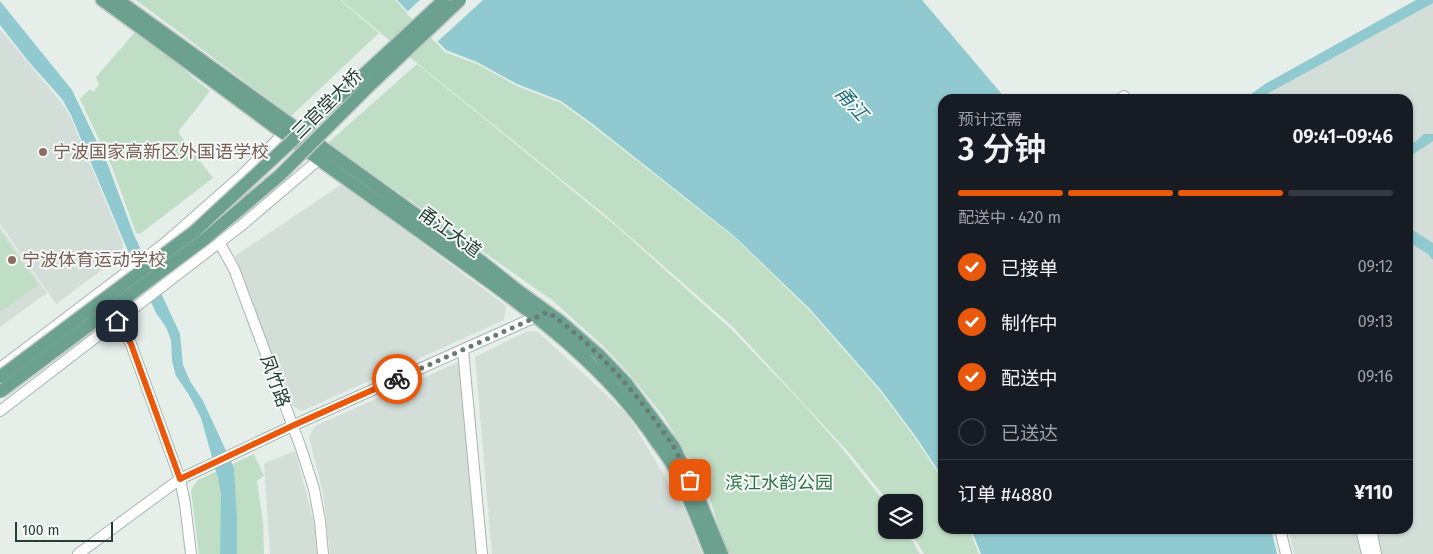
<!DOCTYPE html>
<html lang="zh">
<head>
<meta charset="utf-8">
<style>
  body { margin:0; font-family:"Fira Sans","Noto Sans SC",sans-serif; background:#242831; color:#f1f3f6; height:100vh; display:flex; flex-direction:column; font-size:19px; white-space:nowrap }
  * { box-sizing:border-box; margin:0 }
  p { font-size:16px; color:#9ea1a6 }
  .icon { flex:none; width:28px; height:28px; fill:none; stroke:currentColor; stroke-width:2; stroke-linecap:round; stroke-linejoin:round }
  .map { position:relative; flex:1; overflow:hidden }
  .side { position:absolute; left:938px; top:94px; width:475px; height:440px; display:flex; flex-direction:column; background:#171b24; border-radius:15px; box-shadow:0 1px 4px #0004 }
  .side>* { flex:none }
  .controls { position:absolute; left:878px; top:494px; display:grid; gap:10px }
  .controls a { display:grid; place-items:center; width:45px; height:45px; border-radius:10px; background:#171b24; box-shadow:0 1px 4px #0004; font-size:25px }
  .scale { position:absolute; left:15px; bottom:12px; width:98px; box-sizing:border-box; padding-left:5px; border:2px solid #253f36; border-top:0; font-size:14px; line-height:18px; white-space:nowrap; color:#253f36; -webkit-text-stroke:4px #f6faf8; paint-order:stroke }
  .pin { position:absolute; display:grid; place-items:center; width:42px; height:42px; color:#fff; margin:-21px; border-radius:10px; box-shadow:0 2px 8px #0006 }
  .courier { position:absolute; display:grid; place-items:center; width:50px; height:50px; margin:-25px; border:4px solid #ea580c; border-radius:50%; background:#fff; color:#222; box-shadow:0 1px 6px #0007 }
  .headline em { font-style:normal; font-weight:600 }
  .headline div { display:flex; flex-direction:column-reverse }
  .headline { display:flex; align-items:center; justify-content:space-between; height:85px; padding:0 20px }
  h1 { font-size:32px; font-weight:600; line-height:38px }
  .bar { display:grid; grid-template-columns:repeat(4,1fr); gap:8px 5px; align-content:center; height:60px; padding:0 20px }
  .bar i { height:6px; border-radius:4px; background:#363941 }
  .bar .current { background:#ea580c }
  .bar p { grid-column:span 4 }
  .line { display:flex; align-items:center; gap:12px; padding:0 20px; border-top:1px solid #363941 }
  .line div { flex:1 }
  ol { padding:0 20px; list-style:none }
  li { display:flex; align-items:center; gap:15px; height:55px }
  li p { margin-inline-start:auto }
  li .icon { padding:5px; border-radius:50%; background:#ea580c; color:#fff; stroke-width:4 }
  li:last-child { color:#9ea1a6 }
  li i { width:28px; height:28px; border:2px solid #363941; border-radius:50% }
  .map>svg:first-child { display:block }
  .built { fill:#d4ded8 }
  .green { fill:#c0dec6 }
  .water { fill:#90cad0 }
  .pier { fill:#e5eee9 }
  .lines { fill:none; stroke-linecap:round; stroke-linejoin:round }
  .minor-casing { stroke:#a8b6b0; stroke-width:12 }
  .major-casing { stroke:#c2c9c7; stroke-width:15 }
  .minor { stroke:#fff; stroke-width:10 }
  .major { stroke:#6ca190; stroke-width:12 }
  .major-bridge-casing { stroke:#c2c9c7; stroke-width:15; stroke-linecap:butt }
  .major-bridge { stroke:#6ca190; stroke-width:12 }
  .done { stroke:#687c75; stroke-width:5; stroke-dasharray:0 9 }
  .route { stroke:#ea580c; stroke-width:6 }
  .education-dot { fill:#8d6e63; stroke:#f6faf8; stroke-width:2 }
  .labels { text-anchor:middle; stroke-width:4; stroke-linejoin:round; paint-order:stroke }
  .street-label { font-size:18px; fill:#253f36; stroke:#f6faf8 }
  .education-label { font-size:18px; fill:#785e54; stroke:#f6faf8; text-anchor:start }
  .park-label { font-size:18px; fill:#307546; stroke:#f6faf8 }
  .water-label { font-size:19px; font-style:italic; fill:#217079; stroke:#f6faf8 }
</style>
</head>
<body>
<div class="map">
<svg width="1433" height="554" viewBox="0 0 1433 554">
  <rect width="100%" height="100%" fill="#e5eee9"/>
  <!-- built -->
  <path class="built" d="M1433,0V554H1294L1289,529H1408V99H1252Z
    M0,29L61,102L70,116L123,243L122,255L56,304L0,224Z
    M342,184L497,299L506,306L504,320L302,411L291,405L235,256Z
    M0,227L47,293L0,327Z
    M537,331L628,415L686,512L702,554H492L475,357L526,332Z
    M459,362L479,554H330L323,493L309,437L315,426Z
    M295,451L314,522L317,554H270L264,463Z"/>
  <!-- green -->
  <path class="green" d="M136,0H340L379,33L291,116Z
    M341,0H395L445,52L477,64L519,87L561,103L594,127L734,237L810,311L880,391L915,438L942,479V529H969L979,554H924L910,530H914V502H889L850,454L733,327L604,214L423,68Z
    M135,32L180,65L191,76L210,91L178,132L213,178L140,234L136,233L112,167L80,99L90,89L93,92L99,85L96,77Z
    M417,64L615,225L732,330L803,404L841,447L886,504V530H906L920,554H726L708,491L664,417L630,375L602,345L552,300L328,143Z
    M0,231L38,285L0,312Z
    M254,454L264,476L257,481L263,522L264,554H199L191,490L198,480Z"/>
  <!-- water -->
  <path class="water" d="M397,0H922L1006,99H942V476L916,437L881,390L810,309L734,236L594,125L561,101L517,84L477,62L446,50Z
    M1416,0H1433V3L1263,96L1256,99H1244L1265,84Z
    M0,1L72,90L108,165L134,235L180,334L183,365L190,381L203,401L234,468L237,518V554H220L221,494L218,478L201,418L189,395L176,376L172,361L171,340L166,327L156,313L125,244L71,115L62,99L29,62L0,25Z
    M1424,134H1433V141L1412,155L1408,154V142H1415Z
    M1408,227L1433,243V260L1428,254L1408,242Z
    M971,529H1271L1277,554H981Z"/>
  <!-- pier -->
  <path class="pier" d="M420,0H483L436,43L406,13Z"/>
  <g class="lines">
    <defs>
      <path id="minor" d="M1120,99L1124,96L1126,99
        M219,242L234,269L301,448L314,489L320,521L323,554
        M117,321L131,344L180,479L185,504L191,554
        M463,350L482,554
        M0,368L165,243L241,176L288,129
        M0,411L242,225L323,156
        M1280,529L1286,554
        M1361,529L1367,554
        M1371,529L1376,554
        M78,554L180,479L292,426L540,315"/>
      <path id="major" d="M102,0C184,59 264,120 346,179C385,207 424,235 462,262C535,314 609,369 658,444C664,452 670,460 675,469C689,496 700,526 711,554
        M118,0L482,262L516,289L560,321L599,355L626,383L674,447L698,497L722,554"/>
    </defs>
    <!-- minor casing -->
    <use href="#minor" class="minor-casing"/>
    <!-- major casing -->
    <use href="#major" class="major-casing"/>
    <!-- minor -->
    <use href="#minor" class="minor"/>
    <!-- major -->
    <use href="#major" class="major"/>
    <defs>
      <path id="major-bridge" d="M0,377L195,231L444,0
        M0,392L206,238L280,175L367,88L460,0"/>
    </defs>
    <!-- major-bridge casing -->
    <use href="#major-bridge" class="major-bridge-casing"/>
    <!-- major-bridge -->
    <use href="#major-bridge" class="major-bridge"/>
  </g>
  <g class="lines">
    <!-- done -->
    <path class="done" d="M397,379L548,312C598,348 639,395 673,446C680,457 684,469 690,480"/>
    <!-- route -->
    <path class="route" d="M117,321L131,344L180,479L292,426L397,379"/>
  </g>
  <!-- markers -->
  <g class="education-dot">
    <circle cx="43" cy="152" r="5"/>
    <circle cx="12" cy="260" r="5"/>
  </g>
  <g class="labels">
    <!-- street labels -->
    <g class="street-label">
      <text transform="translate(327 104) rotate(-45)" y="6">三官堂大桥</text>
      <text transform="translate(450 232) rotate(36)" y="6">甬江大道</text>
      <text transform="translate(275 381) rotate(70)" y="6">凤竹路</text>
    </g>
    <!-- education labels -->
    <g class="education-label">
      <text x="53" y="158">宁波国家高新区外国语学校</text>
      <text x="22" y="266">宁波体育运动学校</text>
    </g>
    <!-- park labels -->
    <g class="park-label">
      <text x="779" y="489">滨江水韵公园</text>
    </g>
    <!-- water labels -->
    <g class="water-label">
      <text transform="translate(852 103) rotate(48)" y="7">甬江</text>
    </g>
  </g>
</svg>
<div class="controls">
<a><svg class="icon" aria-label="layers" viewBox="0 0 24 24"><path d="M12 4l9 5-9 5-9-5zM3 14l9 5 9-5"/></svg></a>
</div>
<div class="scale">100 m</div>
<div class="pin" style="left:690px;top:480px;background:#ea580c"><svg class="icon" aria-label="bag" viewBox="0 0 24 24"><path d="M5 8h14l-1 12H6zM9 8a3 3 0 0 1 6 0"/></svg></div>
<div class="pin" style="left:117px;top:321px;background:#1f2937"><svg class="icon" aria-label="home" viewBox="0 0 24 24"><path d="M3 11l9-7 9 7M6 9v11h12V9"/></svg></div>
<div class="courier" style="left:397px;top:379px"><svg class="icon" aria-label="bike" viewBox="0 0 24 24"><circle cx="6" cy="16" r="4"/><circle cx="18" cy="16" r="4"/><path d="M6 16l4-8h5l3 8M10 8l3 8H6M13 5h3"/></svg></div>
<section class="side">
<div class="headline"><div><h1>3 分钟</h1><p>预计还需</p></div><em>09:41–09:46</em></div>
<div class="bar"><i class="current"></i><i class="current"></i><i class="current"></i><i></i><p>配送中 · 420 m</p></div>
<ol>
<li><svg class="icon" aria-label="check" viewBox="0 0 24 24"><path d="M5 12l5 5 9-10"/></svg>已接单<p>09:12</p></li>
<li><svg class="icon" aria-label="check" viewBox="0 0 24 24"><path d="M5 12l5 5 9-10"/></svg>制作中<p>09:13</p></li>
<li><svg class="icon" aria-label="check" viewBox="0 0 24 24"><path d="M5 12l5 5 9-10"/></svg>配送中<p>09:16</p></li>
<li><i></i>已送达</li>
</ol>
<div class="line" style="height:65px"><div>订单 #4880</div><b>¥110</b></div>
</section>
</div>
</body>
</html>
